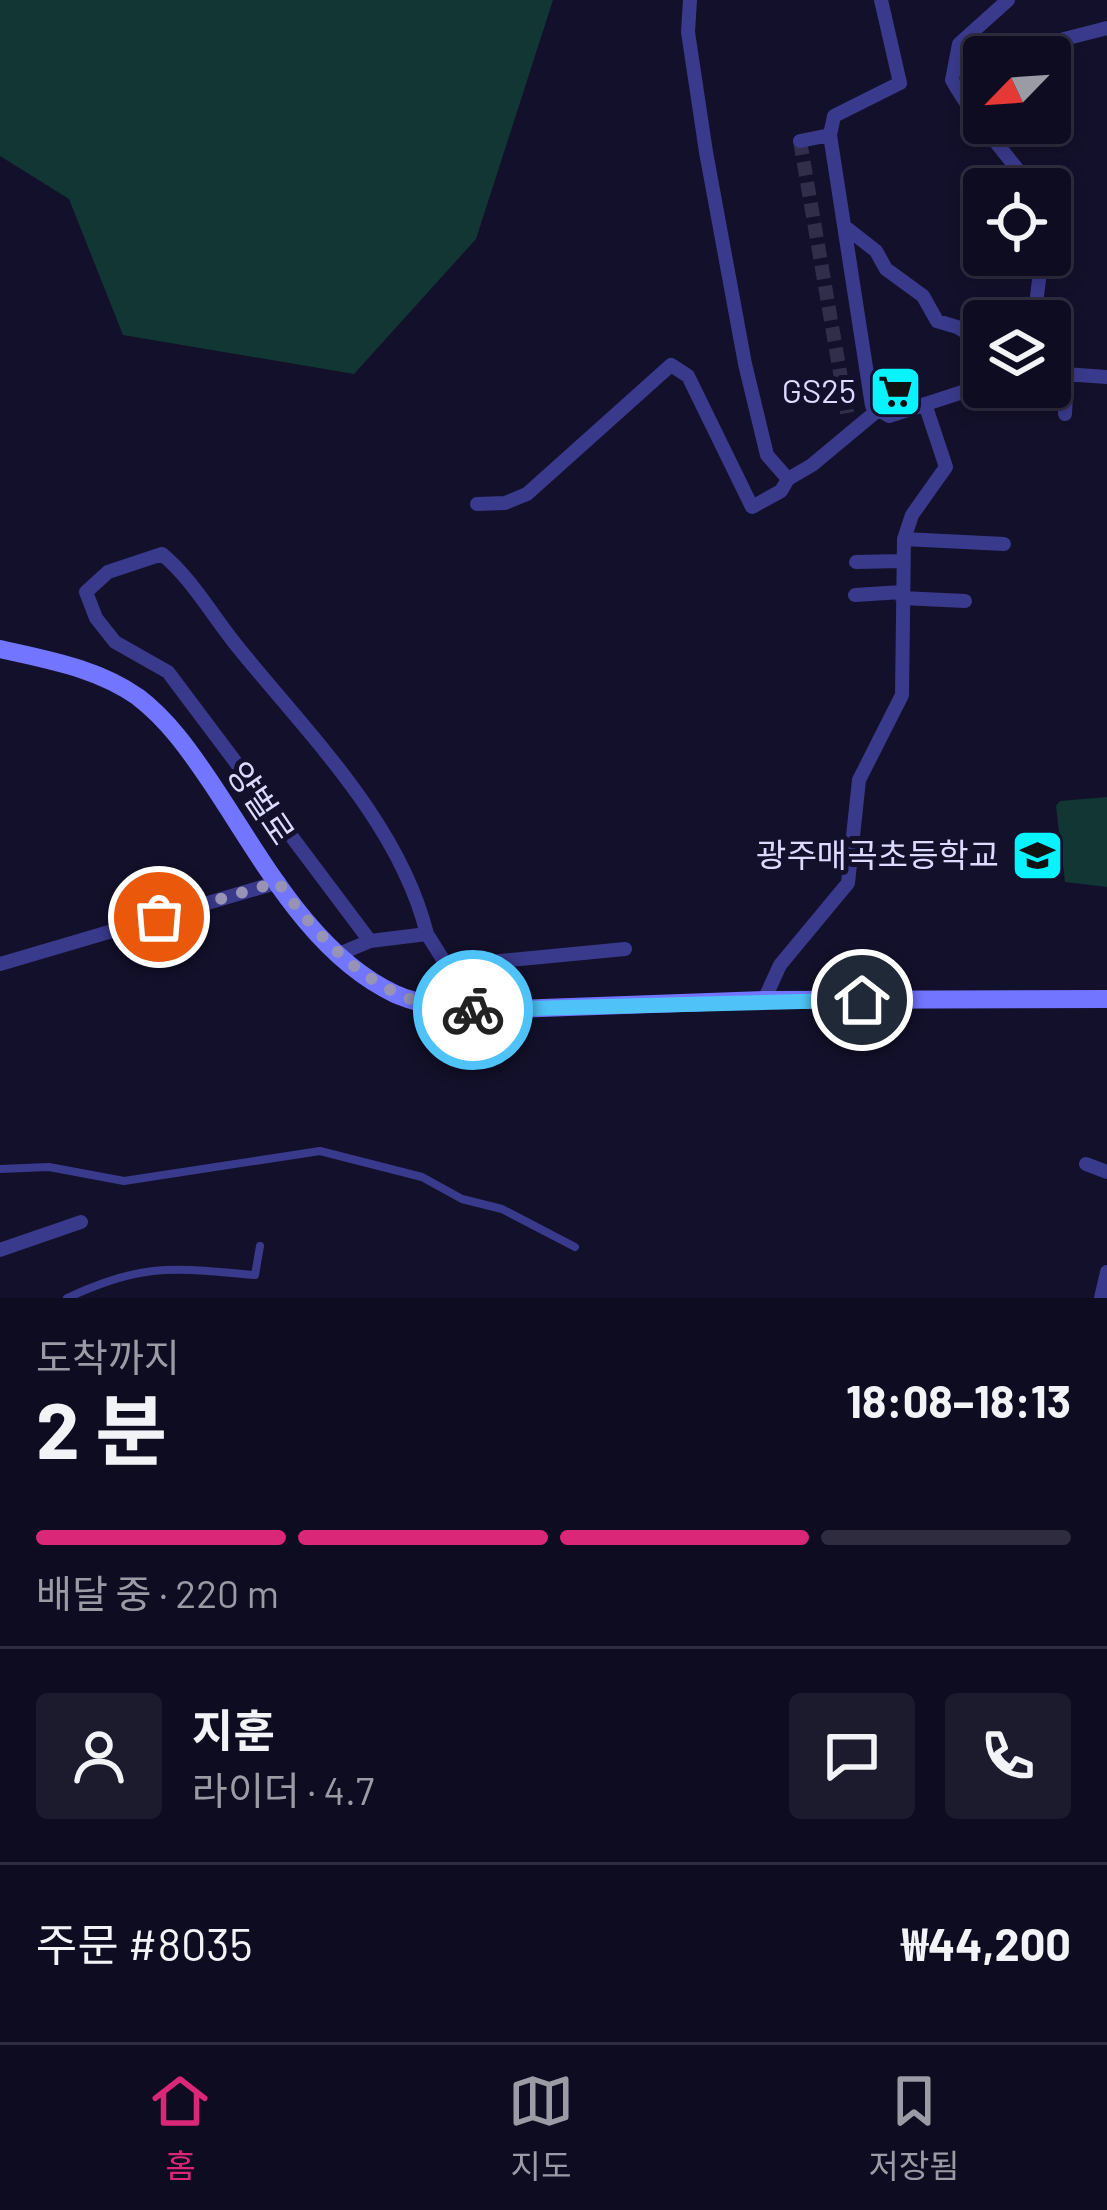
<!DOCTYPE html>
<html lang="ko">
<head>
<meta charset="utf-8">
<style>
  body { margin:0; font-family:Barlow,"Noto Sans KR",sans-serif; background:#1c1a2d; color:#f1f3f6; height:100vh; display:flex; flex-direction:column; font-size:45px; white-space:nowrap }
  * { box-sizing:border-box; margin:0 }
  p { font-size:39px; color:#9b9ba5 }
  .icon { flex:none; width:66px; height:66px; fill:none; stroke:currentColor; stroke-width:2; stroke-linecap:round; stroke-linejoin:round }
  .map { position:relative; height:1298px; overflow:hidden }
  .panel { display:flex; flex-direction:column; background:#0e0c20; flex:1 }
  .panel>* { flex:none }
  .needle { width:78px; rotate:245deg }
  .controls { position:absolute; left:963px; top:36px; display:grid; gap:24px }
  .controls a { display:grid; place-items:center; width:108px; height:108px; border-radius:12px; background:#0e0c20; box-shadow:0 6px 18px #0003,0 0 0 3px #2e2c3e; font-size:60px }
  .pin { position:absolute; display:grid; place-items:center; width:102px; height:102px; color:#fff; margin:-51px; border:6px solid #fff; border-radius:50%; box-shadow:0 3px 12px #0007 }
  .courier { position:absolute; display:grid; place-items:center; width:120px; height:120px; margin:-60px; border:9px solid #4fc3f7; border-radius:50%; background:#fff; color:#222; box-shadow:0 3px 15px #0007 }
  .summary em { font-style:normal; font-weight:700 }
  .summary div { display:flex; flex-direction:column-reverse }
  .summary { display:flex; align-items:center; justify-content:space-between; height:204px; padding:0 36px }
  h1 { font-size:78px; font-weight:700; line-height:90px }
  .bar { display:grid; grid-template-columns:repeat(4,1fr); gap:18px 12px; align-content:center; height:144px; padding:0 36px }
  .bar i { height:15px; border-radius:9px; background:#2e2c3e }
  .bar .on { background:#db2777 }
  .bar p { grid-column:span 4 }
  .line { display:flex; align-items:center; gap:30px; padding:0 36px; border-top:3px solid #2e2c3e }
  .line div { flex:1 }
  .round { display:grid; place-items:center; flex:none; width:126px; height:126px; border-radius:12px; background:#1c1a2d }
  .menu { display:flex; justify-content:space-around; align-items:center; height:168px; border-top:3px solid #2e2c3e; background:#0e0c20; font-size:33px; color:#9b9ba5 }
  .menu a { display:grid; justify-items:center; gap:6px }
  .menu .on { color:#db2777 }
  .map>svg:first-child { display:block }
  .green { fill:#123633 }
  .lines { fill:none; stroke-linecap:round; stroke-linejoin:round }
  .street-tunnel { stroke:#312e4b; stroke-width:14; stroke-dasharray:14 7; stroke-linecap:butt }
  .lane { stroke:#393a8c; stroke-width:8 }
  .street { stroke:#393a8c; stroke-width:14 }
  .secondary { stroke:#7175ff; stroke-width:18 }
  .done { stroke:#9693b5; stroke-width:12; stroke-dasharray:0 21.6 }
  .route { stroke:#4fc3f7; stroke-width:15 }
  .labels { text-anchor:middle; stroke-width:10; stroke-linejoin:round; paint-order:stroke }
  .poi-label { font-size:33px; fill:#dcdaff; stroke:#13102b; text-anchor:end }
  .street-label { font-size:33px; fill:#dcdaff; stroke:#13102b }
</style>
</head>
<body>
<div class="map">
<svg width="1107" height="1298" viewBox="0 0 1107 1298">
  <rect width="100%" height="100%" fill="#13102b"/>
  <!-- green -->
  <path class="green" d="M0,0H553L476,239L354,374L123,335L69,199L0,156Z
    M1107,797V887L1065,882L1056,806L1060,801Z"/>
  <g class="lines">
    <!-- street-tunnel -->
    <path class="street-tunnel" d="M800,141L847,413"/>
    <!-- lane -->
    <path class="lane" d="M0,1169L49,1167L124,1181L320,1151L422,1177L462,1199L502,1209L575,1247
      M67,1298C144,1262 173,1268 255,1275L260,1246"/>
    <!-- street -->
    <path class="street" d="M690,0L688,32L706,152L745,364L767,455L788,479L812,465L878,410
      M1008,0L959,44L952,80C974,120 1006,152 1032,189
      M994,57L1107,28
      M955,67L984,60
      M830,135L834,116L900,83L881,0
      M800,141L830,135L872,406L889,416L984,385
      M844,226L876,251L886,269L923,296L937,321L957,327L984,343
      M1034,321L1042,255
      M1050,373L1107,377
      M1065,414L1067,376
      M477,504L505,503L527,494L671,365L688,376L752,507L781,491L788,479
      M904,539L1004,544
      M856,562L903,561
      M855,595L902,592
      M902,598L965,601
      M427,934L447,966L625,949
      M339,954L370,941L168,672L115,642L96,618L86,592L108,572L162,554C192,579 212,615 237,646C308,734 399,822 427,934L370,941
      M0,964L279,882
      M764,1000L780,965L848,883L859,780L902,695L904,539L912,515L946,467L925,404
      M1086,1164L1107,1172
      M0,1250L81,1222
      M1101,1298L1107,1272"/>
    <!-- secondary -->
    <path class="secondary" d="M0,649C48,660 97,668 138,697C168,720 189,750 210,781C260,855 310,954 395,994C415,1003 436,1006 457,1011L764,1000L1107,999"/>
  </g>
  <g class="lines">
    <!-- done -->
    <path class="done" d="M159,917L278,882C325,947 387,1012 473,1010"/>
    <!-- route -->
    <path class="route" d="M473,1010L862,1000"/>
  </g>
  <!-- icons -->
  <defs>
    <symbol id="supermarket-square" viewBox="-11 -11 22 22"><rect x="-9" y="-9" width="18" height="18" rx="4" fill="#06f3ff" stroke="#13102b"/><path d="M-6-5.5h2.5l.6 2H6L4.5 2H-2.5L-4.4-4H-6ZM-1.5 3.2a1.3 1.3 0 1 0 .1 0ZM3 3.2a1.3 1.3 0 1 0 .1 0Z" fill="#111"/></symbol>
    <symbol id="school-square" viewBox="-11 -11 22 22"><rect x="-9" y="-9" width="18" height="18" rx="4" fill="#06f3ff" stroke="#13102b"/><path d="M0-5L7-2L0 1L-7-2ZM-4 1L0 2.5L4 1V4Q0 6-4 4Z" fill="#111"/></symbol>
  </defs>
  <g fill-rule="evenodd">
    <use href="#supermarket-square" x="866" y="362" width="59" height="59"/>
    <use href="#school-square" x="1008" y="826" width="59" height="59"/>
  </g>
  <g class="labels">
    <!-- poi labels -->
    <g class="poi-label">
      <text x="856" y="403">GS25</text>
      <text x="999" y="867">광주매곡초등학교</text>
    </g>
    <!-- street labels -->
    <g class="street-label">
      <text transform="translate(261 803) rotate(56)" y="12">양벌로</text>
    </g>
  </g>
</svg>
<div class="controls">
<a><svg class="needle" viewBox="-14 -14 28 28"><path d="M0-13l5 13h-10z" fill="#e53935"/><path d="M0 13l5-13h-10z" fill="#9b9ba5"/></svg></a>
<a><svg class="icon" aria-label="locate" viewBox="0 0 24 24"><circle cx="12" cy="12" r="6"/><path d="M12 2v4M12 18v4M2 12h4M18 12h4"/></svg></a>
<a><svg class="icon" aria-label="layers" viewBox="0 0 24 24"><path d="M12 4l9 5-9 5-9-5zM3 14l9 5 9-5"/></svg></a>
</div>
<div class="pin" style="left:159px;top:917px;background:#ea580c"><svg class="icon" aria-label="bag" viewBox="0 0 24 24"><path d="M5 8h14l-1 12H6zM9 8a3 3 0 0 1 6 0"/></svg></div>
<div class="pin" style="left:862px;top:1000px;background:#1f2937"><svg class="icon" aria-label="home" viewBox="0 0 24 24"><path d="M3 11l9-7 9 7M6 9v11h12V9"/></svg></div>
<div class="courier" style="left:473px;top:1010px"><svg class="icon" aria-label="bike" viewBox="0 0 24 24"><circle cx="6" cy="16" r="4"/><circle cx="18" cy="16" r="4"/><path d="M6 16l4-8h5l3 8M10 8l3 8H6M13 5h3"/></svg></div>
</div>
<section class="panel">
<div class="summary"><div><h1>2 분</h1><p>도착까지</p></div><em>18:08–18:13</em></div>
<div class="bar"><i class="on"></i><i class="on"></i><i class="on"></i><i></i><p>배달 중 · 220 m</p></div>
<div class="line" style="height:216px"><a class="round"><svg class="icon" aria-label="person" viewBox="0 0 24 24"><circle cx="12" cy="8" r="4"/><path d="M4 21q1-7 8-7t8 7"/></svg></a><div><b>지훈</b><p>라이더 · 4.7</p></div><a class="round"><svg class="icon" aria-label="chat" viewBox="0 0 24 24"><path d="M4 5h16v11H9l-5 4z"/></svg></a><a class="round"><svg class="icon" aria-label="phone" viewBox="0 0 24 24"><path d="M5 4h4l2 5-3 2q2 4 5 5l2-3 5 2v4C11 20 4 13 5 4z"/></svg></a></div>
<div class="line" style="height:156px"><div>주문 #8035</div><b>₩44,200</b></div>
</section>
<nav class="menu">
<a class="on"><svg class="icon" aria-label="home" viewBox="0 0 24 24"><path d="M3 11l9-7 9 7M6 9v11h12V9"/></svg>홈</a>
<a><svg class="icon" aria-label="map" viewBox="0 0 24 24"><path d="M3 6l6-2 6 2 6-2v14l-6 2-6-2-6 2zM9 4v14M15 6v14"/></svg>지도</a>
<a><svg class="icon" aria-label="saved" viewBox="0 0 24 24"><path d="M7 4h10v16l-5-4-5 4z"/></svg>저장됨</a>
</nav>
</body>
</html>
